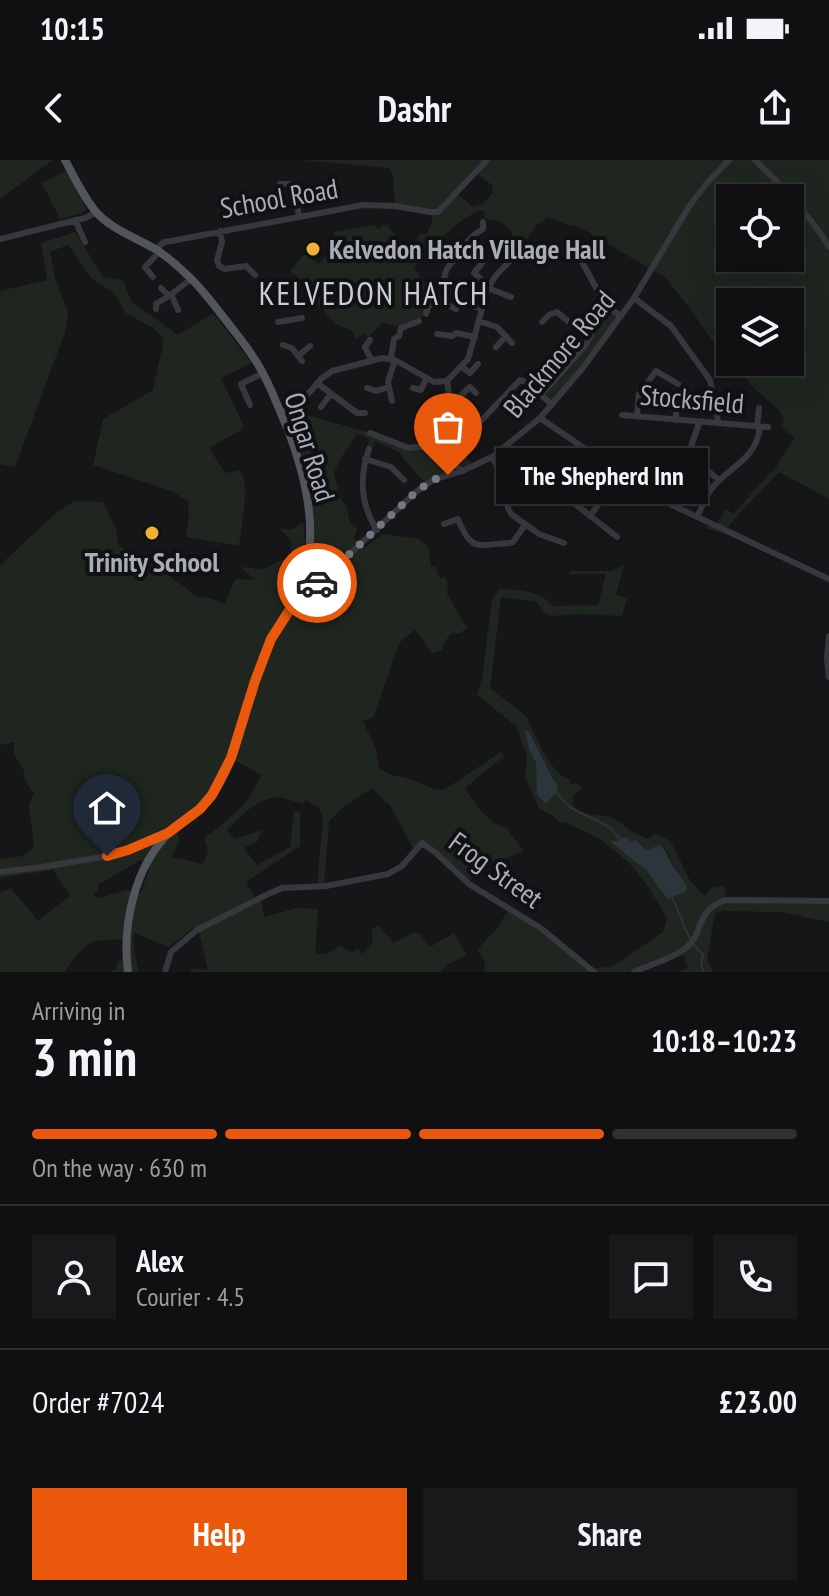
<!DOCTYPE html>
<html lang="en">
<head>
<meta charset="utf-8">
<style>
  body { margin:0; font-family:"PT Sans Narrow",sans-serif; background:#19191b; color:#f1f3f6; height:100vh; display:flex; flex-direction:column; font-size:30px; white-space:nowrap }
  * { box-sizing:border-box; margin:0 }
  p { font-size:26px; color:#9c9d9f }
  .icon { flex:none; width:44px; height:44px; fill:none; stroke:currentColor; stroke-width:2; stroke-linecap:round; stroke-linejoin:round }
  .map { position:relative; height:812px; overflow:hidden }
  .panel { display:flex; flex-direction:column; background:#101012; flex:1 }
  .panel>* { flex:none }
  .fabs { position:absolute; left:716px; top:24px; display:grid; gap:16px }
  .fabs a { display:grid; place-items:center; width:88px; height:88px; border-radius:0px; background:#101012; box-shadow:0 8px 32px #0002,0 0 0 2px #303032; font-size:40px }
  .pin { position:absolute; display:grid; place-items:center; width:68px; height:68px; color:#fff; margin:-82px -34px; border-radius:50% 50% 50% 0; rotate:-45deg; box-shadow:0 0 8px #0007 }
  .pin .icon { rotate:45deg }
  .courier { position:absolute; display:grid; place-items:center; width:80px; height:80px; margin:-40px; border:6px solid #ea580c; border-radius:50%; background:#fff; color:#222; box-shadow:0 2px 10px #0007 }
  .bubble { position:absolute; height:56px; border-radius:0px; background:#101012; box-shadow:0 8px 32px #0002,0 0 0 2px #303032; font-size:26px; font-weight:600; line-height:56px; text-align:center }
  .summary em { font-style:normal; font-weight:600 }
  .summary div { display:flex; flex-direction:column-reverse }
  .summary { display:flex; align-items:center; justify-content:space-between; height:136px; padding:0 32px }
  h1 { font-size:52px; font-weight:600; line-height:60px }
  .bar { display:grid; grid-template-columns:repeat(4,1fr); gap:12px 8px; align-content:center; height:96px; padding:0 32px }
  .bar i { height:10px; border-radius:6px; background:#303032 }
  .bar .active { background:#ea580c }
  .bar p { grid-column:span 4 }
  .line { display:flex; align-items:center; gap:20px; padding:0 32px; border-top:2px solid #303032 }
  .line div { flex:1 }
  .round { display:grid; place-items:center; flex:none; width:84px; height:84px; border-radius:0px; background:#19191b }
  .button { display:flex; gap:16px; margin-top:auto; padding:16px 32px }
  .button a { flex:1; height:92px; border-radius:0px; background:#ea580c; color:#fff; font-size:32px; font-weight:600; line-height:92px; text-align:center }
  .button a+a { background:#19191b; color:#f1f3f6 }
  .status { display:flex; justify-content:space-between; align-items:center; height:56px; padding:0 40px; background:#101012; direction:ltr }
  .status svg { height:22px; fill:currentColor }
  header { display:flex; justify-content:space-between; align-items:center; height:104px; padding:0 32px; background:#101012; font-size:36px; font-weight:600 }
  .map>svg:first-child { display:block }
  .green { fill:#1e261f; fill-rule:evenodd }
  .water { fill:#2c353c }
  .lines { fill:none; stroke-linecap:round; stroke-linejoin:round }
  .stream { stroke:#2c353c; stroke-width:2 }
  .minor { stroke:#37383d; stroke-width:6 }
  .major { stroke:#53555c; stroke-width:8 }
  .done { stroke:#757880; stroke-width:8; stroke-dasharray:0 14.4 }
  .route { stroke:#ea580c; stroke-width:10 }
  .poi-dot { fill:#f2b134; stroke:#111113; stroke-width:3 }
  .labels { text-anchor:middle; stroke-width:8; stroke-linejoin:round; paint-order:stroke }
  .street-label { font-size:28px; fill:#a8adb8; stroke:#111113 }
  .poi-label { font-size:28px; font-weight:bold; fill:#a8adb8; stroke:#111113; text-anchor:start }
  .quarter-label { font-size:32px; letter-spacing:2px; fill:#c9ccd4; stroke:#111113 }
</style>
</head>
<body>
<div class="status"><b>10:15</b><svg viewBox="0 0 49 12"><path d="M0 12V9h3v3zM5 12V6h3v6zM10 12V3h3v9zM15 12V0h3v12zM26 1h20v11H26zM47 4h2v5h-2z"/></svg></div>
<header><svg class="icon" aria-label="back" viewBox="0 0 24 24"><path d="M15 5l-7 7 7 7"/></svg>Dashr<svg class="icon" aria-label="share" viewBox="0 0 24 24"><path d="M12 15V3M7 8l5-5 5 5M5 13v7h14v-7"/></svg></header>
<div class="map">
<svg width="829" height="812" viewBox="0 0 829 812">
  <rect width="100%" height="100%" fill="#161618"/>
  <!-- green -->
  <path class="green" d="M0,0H53L0,39Z
    M302,0H829V339L779,312L736,357L724,373L704,368L716,364L726,349L733,354L776,307L794,278L782,268L784,257L776,247L752,227L737,202H790V142H730V189L724,178L714,183L691,150L666,118L579,67L567,65L548,57L536,66L526,80H522L517,84C510,67 505,60 486,59L484,57L485,52L480,50C456,61 429,89 414,109C418,114 424,120 426,125C434,143 422,165 403,166C397,167 388,164 382,163L368,177L364,174L358,178H355L353,171L336,164L302,127L304,122L290,111L304,94L319,104L336,83L334,72L373,65L379,69L383,65H387C393,73 403,88 413,88L420,73L426,75L432,62V52L395,46L393,17L390,8ZM475,13L492,25L493,32L483,44L473,47L457,33ZM730,38H790V98H730Z
    M68,10L87,49L82,53L60,59L42,23Z
    M75,72L103,117L123,120L131,141L178,175L213,153L252,203L221,218L244,266L241,270L209,288L225,313L240,310C251,327 241,366 239,386L186,377L189,354L188,342L174,332L93,305L103,259L153,230L164,179L153,168L126,153L114,133L91,118L68,85L50,92L55,118L68,152L65,172L15,307L0,304V131L47,120L41,83Z
    M606,146L621,156L552,245L541,235L585,186Z
    M293,246L300,253L370,273L409,288L431,285L442,294L452,284L473,304L464,306L455,305L452,312L424,322L403,298L401,293L375,281L372,290L366,288L370,279L357,274L339,301L334,313L340,338L346,344L350,362L357,368L354,379L359,386L366,387L383,374L419,379L429,388L431,407H436L439,418L445,416L448,424L447,434L467,468L460,473H452L446,480L442,490L432,493L415,470L401,481L396,492L373,558L363,561L376,589L379,608C392,618 404,616 418,622C431,627 429,629 444,630L501,592L504,596L465,628L478,648L493,662L506,668L524,691L489,704L467,722L423,684L414,690L389,643H386L372,628L343,647L329,661L324,726L317,727L323,658L319,647L306,640L303,644C297,642 290,640 284,638C261,634 242,655 227,670L234,679L262,670L257,682L244,688L257,705L290,687L294,651L300,652V686L246,722L257,742L261,741L264,757L297,748L318,749L315,794H327L341,785L351,793L358,789L362,794L373,783L371,769L379,766L394,783L412,773H419L430,787L454,773L467,795L447,805L440,812H190L192,808L208,810L199,772L194,767L169,787L134,773L133,786L139,812H109L115,809L119,801H127L126,779C88,780 86,780 65,812H0V733L11,728L38,761L70,736L53,710L0,718V699L23,696L34,688L29,645L34,633L25,621L23,608L14,595V582L0,585V405L56,353L74,341L103,342L116,369L119,386L150,402L198,437L210,438L225,444L235,419L255,420L241,407L264,409L290,396L291,381L279,368L292,370L303,362C308,387 300,405 296,429L303,432L316,423L303,421L309,350L281,253ZM228,596L261,615C250,644 228,660 204,678L208,691L203,704L172,697L179,680L178,669L212,635ZM140,700L150,706L141,733L127,730L98,738L93,736L99,728L98,725Z
    M624,405L616,435L627,438L622,456L577,454L551,456L545,453L537,442L501,437L490,528L527,557L529,563C538,580 551,615 570,619V624L577,623L582,629L573,636V646C589,659 598,652 615,659C621,662 625,667 631,671C636,674 643,676 648,679L655,674C678,679 678,703 690,720C694,726 700,731 705,736L711,728L725,726V740L829,741V762L781,752L722,751L715,753L707,800L713,812H679L688,807L682,792L634,812H484L485,801L477,790L497,768L509,749L542,769L590,809L613,806L663,772L667,759L659,744L644,721L629,703L600,679L567,663L559,662L553,656L539,648L525,617L527,596L516,566L477,535L482,518L492,439L500,429C519,429 541,431 553,446L598,445L606,414H569L570,411H611ZM636,680L645,689L649,690L661,684L668,692L672,704L687,726L667,739L647,711L612,683L613,681L632,682Z"/>
  <!-- water -->
  <path class="water" d="M528,570L554,621L557,623L558,631L546,644L537,634L536,603L529,589L525,572Z
    M625,677L632,682L636,680L645,689L649,690L660,684C667,691 669,700 675,709C679,715 684,720 687,726L685,732L667,739L647,711L612,683V681H616Z"/>
  <g class="lines">
    <!-- stream -->
    <path class="stream" d="M557,632C570,655 591,654 610,668C613,671 616,675 619,678
      M671,736C681,752 687,784 703,794L701,806L704,812"/>
    <!-- minor -->
    <path class="minor" d="M755,0C783,27 809,54 829,87
      M280,24H290L294,27L299,56
      M75,60L85,82
      M220,71L222,82L217,100L219,106L225,109L246,106L255,115
      M0,79L85,58L97,52
      M156,89L164,82L171,81L363,45L395,46L430,52H438L487,0
      M558,94L566,86L582,102L606,146
      M479,97L483,102L474,113L489,126
      M153,117L145,107L159,92
      M161,128L169,136L191,119
      M488,128L511,137
      M171,134L178,150
      M634,138L671,166L710,220L716,245L718,263
      M450,146L456,149L461,140
      M156,149V144L169,136
      M482,149C466,144 435,132 447,109C449,104 456,99 460,94L459,91L475,74L483,69V62
      M426,154L431,139H442L450,133
      M479,161L497,167L512,183
      M278,162L302,158
      M542,162L549,155L557,152L588,178
      M437,174L452,176L456,173L475,177
      M370,180L365,187L372,201
      M283,185L292,188L302,201
      M496,187L506,176
      M298,196L310,186
      M391,198L394,179L399,176L401,168L419,161
      M462,207L470,213L478,204
      M447,221L449,234L456,240L470,227L476,233
      M317,223L357,253H365
      M367,228L376,231L389,227
      M413,228L421,230L426,219
      M541,235L585,186L606,146L621,156
      M392,241L388,222L395,200
      M250,245L241,224L263,213
      M293,246L297,252L305,254
      M321,247L331,234
      M281,253L301,242L321,219L332,211L382,198L395,200L434,222L447,221L468,199L488,128L497,114L513,98L498,81
      M622,255L768,267
      M637,255L639,234L656,211L678,224
      M462,257L471,264H478L520,220L528,223L552,245
      M540,258L657,338L829,419
      M676,260V240
      M699,262C697,274 689,285 690,296L719,320
      M757,267L759,248
      M370,273L409,288L433,285L462,311
      M369,289C359,318 360,344 377,370
      M492,297L502,315L508,348L511,354L539,374L564,383
      M365,299L391,307L404,320
      M535,317L537,314L617,377
      M590,356L620,315
      M697,357C702,347 706,336 712,328C730,306 756,300 760,267
      M444,364L458,359C471,392 477,385 509,383L513,382L525,365
      M303,421L317,423L324,418L417,331L433,320L462,311L492,297L540,258L582,209L634,138L690,45L707,23L729,0
      M829,476L827,499L829,517
      M0,712L42,707L114,695L168,673
      M165,812L171,792L197,770L266,735L282,728L326,726L388,714L402,706L422,683L436,693L469,724L542,769L594,812
      M634,812C647,806 676,797 686,788C705,772 694,752 725,740L829,741"/>
    <!-- major -->
    <path class="major" d="M65,0C74,17 83,36 96,52C112,70 137,78 157,90C167,97 177,105 185,113C199,125 210,140 221,154C234,171 249,188 260,208C268,221 274,237 280,251C304,306 323,376 299,433C292,449 279,463 271,479C265,492 260,506 256,519C242,557 236,604 211,637C199,652 182,659 170,672C134,707 122,765 128,812"/>
  </g>
  <g class="lines">
    <!-- done -->
    <path class="done" d="M317,423L324,418L417,331L433,320L448,315"/>
    <!-- route -->
    <path class="route" d="M107,696L128,690L168,673L200,649L212,635L231,598L255,521L271,479L294,443L303,421L317,423"/>
  </g>
  <!-- markers -->
  <g class="poi-dot">
    <circle cx="313" cy="89" r="8"/>
    <circle cx="152" cy="373" r="8"/>
  </g>
  <g class="labels">
    <!-- street labels -->
    <g class="street-label">
      <text transform="translate(279 38) rotate(-10)" y="10">School Road</text>
      <text transform="translate(559 194) rotate(-50)" y="10">Blackmore Road</text>
      <text transform="translate(692 239) rotate(5)" y="10">Stocksfield</text>
      <text transform="translate(310 287) rotate(73)" y="10">Ongar Road</text>
      <text transform="translate(496 710) rotate(36)" y="10">Frog Street</text>
    </g>
    <!-- poi labels -->
    <g class="poi-label">
      <text x="329" y="99">Kelvedon Hatch Village Hall</text>
      <text x="152" y="412" text-anchor="middle">Trinity School</text>
    </g>
    <!-- quarter labels -->
    <g class="quarter-label">
      <text x="374" y="145">KELVEDON HATCH</text>
    </g>
  </g>
</svg>
<div class="fabs">
<a><svg class="icon" aria-label="locate" viewBox="0 0 24 24"><circle cx="12" cy="12" r="6"/><path d="M12 2v4M12 18v4M2 12h4M18 12h4"/></svg></a>
<a><svg class="icon" aria-label="layers" viewBox="0 0 24 24"><path d="M12 4l9 5-9 5-9-5zM3 14l9 5 9-5"/></svg></a>
</div>
<div class="pin" style="left:448px;top:315px;background:#ea580c"><svg class="icon" aria-label="bag" viewBox="0 0 24 24"><path d="M5 8h14l-1 12H6zM9 8a3 3 0 0 1 6 0"/></svg></div>
<div class="pin" style="left:107px;top:696px;background:#1f2937"><svg class="icon" aria-label="home" viewBox="0 0 24 24"><path d="M3 11l9-7 9 7M6 9v11h12V9"/></svg></div>
<div class="courier" style="left:317px;top:423px"><svg class="icon" aria-label="car" viewBox="0 0 24 24"><path d="M5 17H2v-5l4-1 3-4h7l3 4 3 1v5h-3M9 17h6M6 11h13"/><circle cx="7" cy="17" r="2"/><circle cx="17" cy="17" r="2"/></svg></div>
<div class="bubble" style="left:496px;top:288px;width:212px">The Shepherd Inn</div>
</div>
<section class="panel">
<div class="summary"><div><h1>3 min</h1><p>Arriving in</p></div><em>10:18–10:23</em></div>
<div class="bar"><i class="active"></i><i class="active"></i><i class="active"></i><i></i><p>On the way · 630 m</p></div>
<div class="line" style="height:144px"><a class="round"><svg class="icon" aria-label="person" viewBox="0 0 24 24"><circle cx="12" cy="8" r="4"/><path d="M4 21q1-7 8-7t8 7"/></svg></a><div><b>Alex</b><p>Courier · 4.5</p></div><a class="round"><svg class="icon" aria-label="chat" viewBox="0 0 24 24"><path d="M4 5h16v11H9l-5 4z"/></svg></a><a class="round"><svg class="icon" aria-label="phone" viewBox="0 0 24 24"><path d="M5 4h4l2 5-3 2q2 4 5 5l2-3 5 2v4C11 20 4 13 5 4z"/></svg></a></div>
<div class="line" style="height:104px"><div>Order #7024</div><b>£23.00</b></div>
<div class="button"><a>Help</a><a>Share</a></div>
</section>
</body>
</html>
